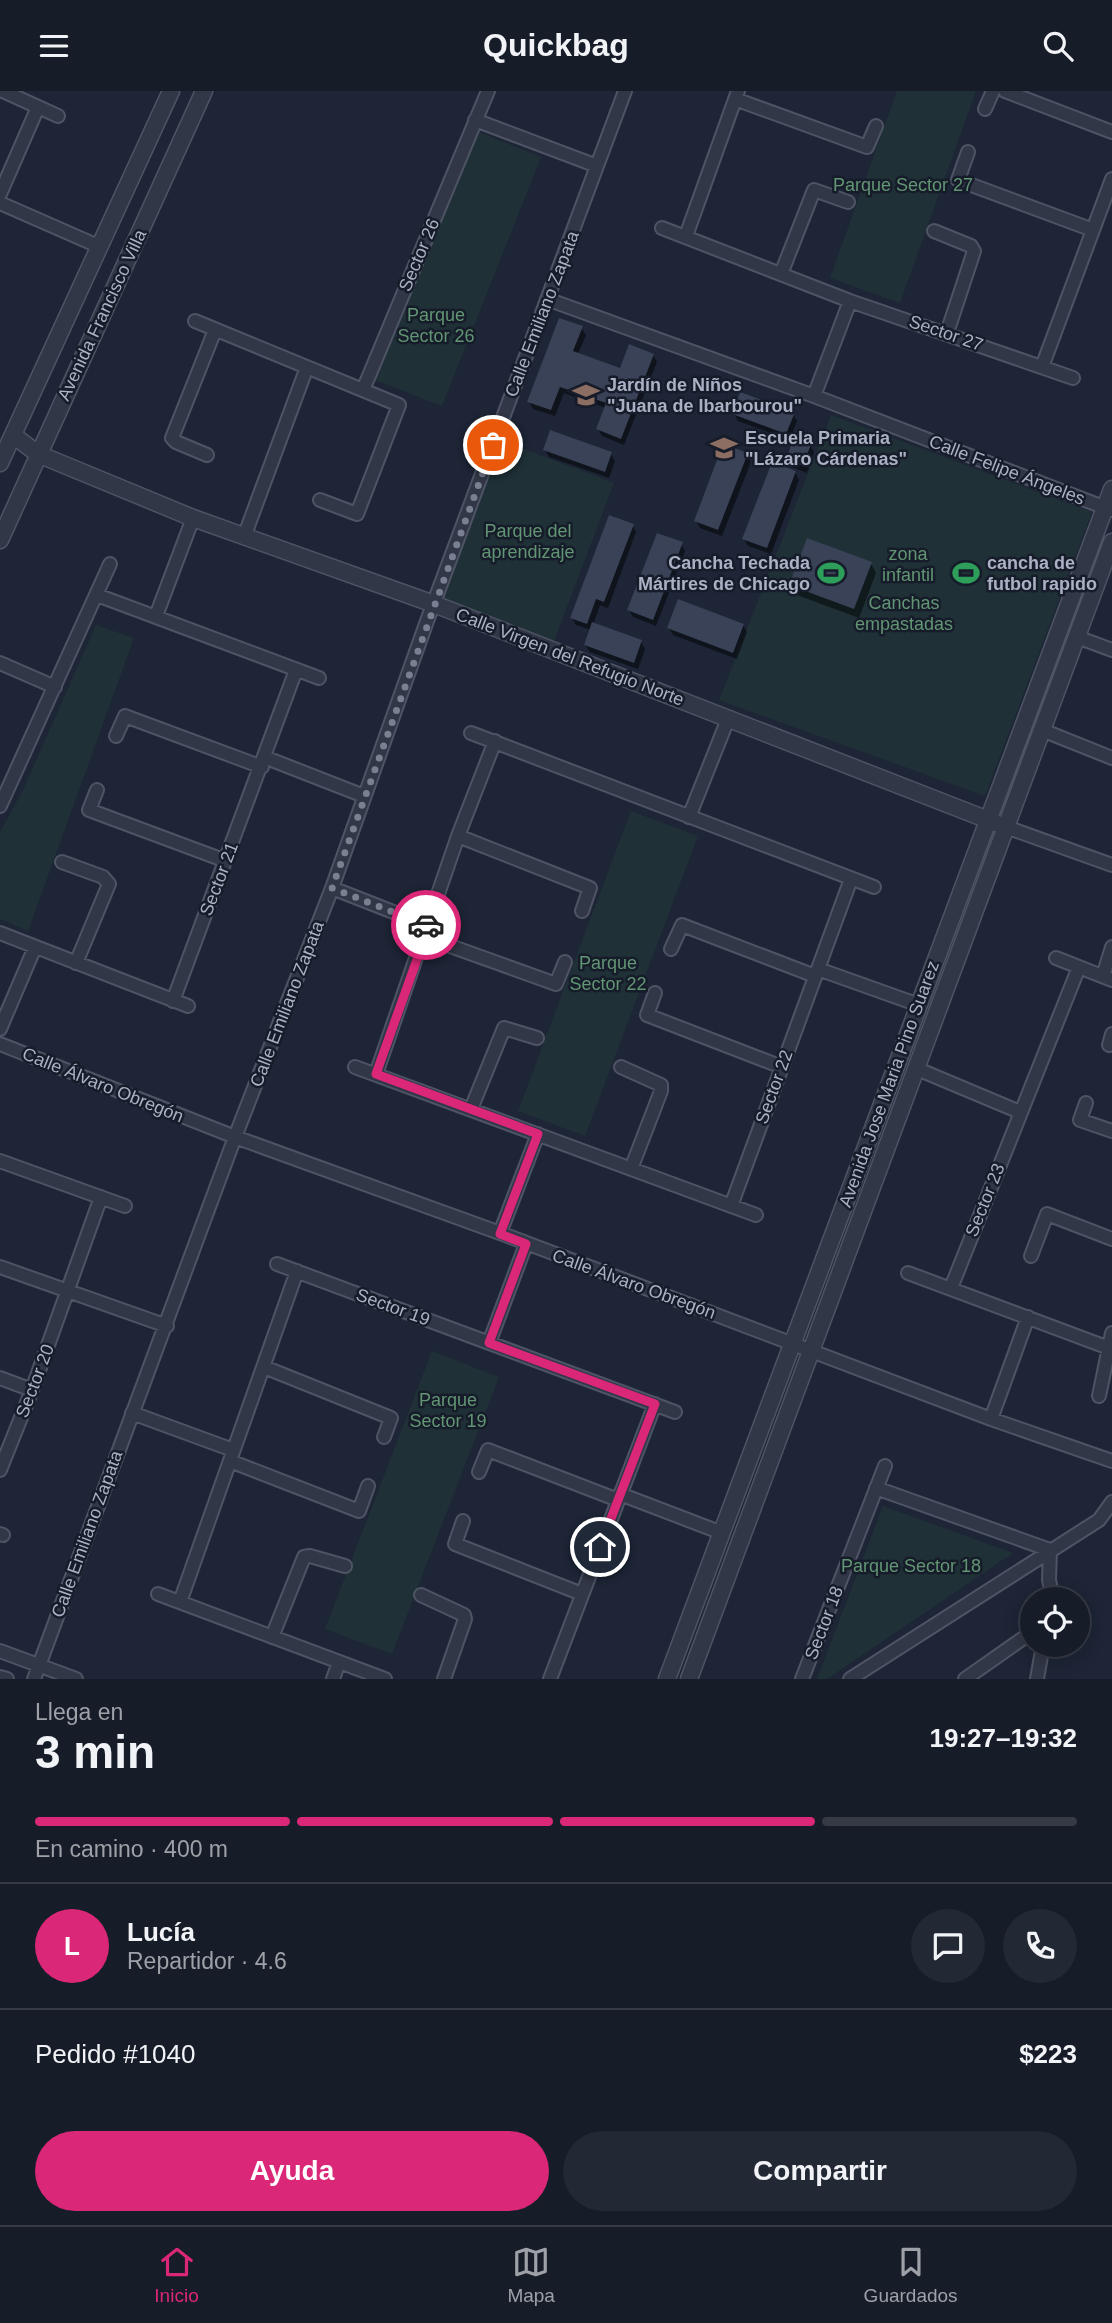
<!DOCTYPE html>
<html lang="es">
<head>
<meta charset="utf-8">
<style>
  body { margin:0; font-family:Arial,sans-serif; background:#232934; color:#f1f3f6; height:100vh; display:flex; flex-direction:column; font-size:26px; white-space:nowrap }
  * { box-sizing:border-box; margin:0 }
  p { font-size:23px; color:#9ea1a8 }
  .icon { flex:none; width:38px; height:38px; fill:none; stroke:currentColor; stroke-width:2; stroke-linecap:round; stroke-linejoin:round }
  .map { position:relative; height:1588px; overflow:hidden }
  .drawer { display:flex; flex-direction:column; background:#161c28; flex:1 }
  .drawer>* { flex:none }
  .controls { position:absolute; left:1020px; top:1496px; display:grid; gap:14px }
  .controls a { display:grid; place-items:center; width:70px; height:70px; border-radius:50%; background:#161c28; box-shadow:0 4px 18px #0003,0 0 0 2px #353a45; font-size:35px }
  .pin { position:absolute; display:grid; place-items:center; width:60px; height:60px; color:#fff; margin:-30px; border:4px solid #fff; border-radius:50%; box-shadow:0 2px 7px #0007 }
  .courier { position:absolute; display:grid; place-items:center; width:70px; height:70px; margin:-35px; border:5px solid #db2777; border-radius:50%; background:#fff; color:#222; box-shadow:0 2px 9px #0007 }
  .overview em { font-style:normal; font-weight:700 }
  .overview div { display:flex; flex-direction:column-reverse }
  .overview { display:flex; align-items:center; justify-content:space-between; height:119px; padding:0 35px }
  h1 { font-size:46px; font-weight:700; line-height:52px }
  .bar { display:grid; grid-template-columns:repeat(4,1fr); gap:10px 7px; align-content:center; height:84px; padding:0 35px }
  .bar i { height:9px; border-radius:5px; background:#353a45 }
  .bar .on { background:#db2777 }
  .bar p { grid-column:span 4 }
  .line { display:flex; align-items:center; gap:18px; padding:0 35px; border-top:2px solid #353a45 }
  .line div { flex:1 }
  .round { display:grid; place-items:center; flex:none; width:74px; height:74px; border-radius:37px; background:#232934 }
  .button { display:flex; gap:14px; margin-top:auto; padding:14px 35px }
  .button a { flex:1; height:80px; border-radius:42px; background:#db2777; color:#fff; font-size:28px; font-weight:700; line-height:80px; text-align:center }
  .button a+a { background:#232934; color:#f1f3f6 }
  header { display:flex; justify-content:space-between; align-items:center; height:91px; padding:0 35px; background:#161c28; font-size:32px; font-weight:700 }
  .tab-bar { display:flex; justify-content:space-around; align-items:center; height:98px; border-top:2px solid #353a45; background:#161c28; font-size:19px; color:#9ea1a8 }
  .tab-bar a { display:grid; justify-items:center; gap:4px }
  .tab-bar .on { color:#db2777 }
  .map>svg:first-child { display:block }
  .green { fill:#1f3137 }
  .shadow { fill:#0007 }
  .building { fill:#394257 }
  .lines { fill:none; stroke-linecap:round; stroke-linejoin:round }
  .minor-casing { stroke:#4e5465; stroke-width:16 }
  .tertiary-casing { stroke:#4e5465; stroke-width:19 }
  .minor { stroke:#313746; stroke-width:12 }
  .tertiary { stroke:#313746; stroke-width:16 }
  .done { stroke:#798092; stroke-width:7; stroke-dasharray:0 12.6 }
  .route { stroke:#db2777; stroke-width:9 }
  .labels { text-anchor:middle; stroke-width:5; stroke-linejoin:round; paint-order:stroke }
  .park-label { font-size:18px; fill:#619573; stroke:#171c2a }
  .street-label { font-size:18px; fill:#aab1c4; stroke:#171c2a }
  .poi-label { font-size:18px; font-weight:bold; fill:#aab1c4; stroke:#171c2a; text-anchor:start }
</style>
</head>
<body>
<header><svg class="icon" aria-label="menu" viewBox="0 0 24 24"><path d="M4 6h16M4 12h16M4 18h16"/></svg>Quickbag<svg class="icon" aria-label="search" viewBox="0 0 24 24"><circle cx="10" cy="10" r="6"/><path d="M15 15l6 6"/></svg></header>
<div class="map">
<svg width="1112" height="1588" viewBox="0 0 1112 1588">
  <rect width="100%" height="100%" fill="#1d2536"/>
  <!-- green -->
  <path class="green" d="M897,0H976L900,212L830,187Z
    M474,39L541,66L442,315L375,289Z
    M831,324L1092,421L985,705L719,609Z
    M503,350L614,392L554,550L443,508Z
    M96,534L134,547L28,840L0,828V741L23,699Z
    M631,720L698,745L585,1045L518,1020Z
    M432,1260L499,1286L392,1563L325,1538Z
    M883,1415L1013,1462L827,1588H817Z"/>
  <!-- shadow -->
  <path class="shadow" d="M581,237L586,244L578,263L621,279L653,264L657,271L624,354L602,345L598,338L606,317L564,302L555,325L533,318L529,311Z
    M734,323H793L797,330L790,349L738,330Z
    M810,354L814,361L807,382L792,376L788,369Z
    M545,359L611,363L615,370L609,387L549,366Z
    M746,364L751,371L722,445L700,437L696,430Z
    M795,381L799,389L771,463L748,455L744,448Z
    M632,434L636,441L608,517L600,514L593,534L641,551L645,558L638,578L590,561L585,554L591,539L576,534L572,527Z
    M681,453L685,460L656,535L633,526L629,519Z
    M871,473L876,482L859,527L797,504L791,494Z
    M743,534L747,541L737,568L673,544L669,537Z"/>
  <!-- building -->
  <path class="building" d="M559,227L583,235L573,260L620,277L629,253L654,263L621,348L596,338L606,312L560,296L551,319L527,311Z
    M740,301L795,321L786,343L732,323Z
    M550,339L612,361L605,381L543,359Z
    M794,346L811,353L803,375L786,369Z
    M723,353L748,362L718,439L694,430Z
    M772,371L796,380L767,457L742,448Z
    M609,424L634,433L604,511L596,508L587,533L570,527Z
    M657,442L683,451L653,529L627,519Z
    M807,447L872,471L854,518L789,494Z
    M678,508L744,533L733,562L667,537Z
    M592,531L642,549L634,572L584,554Z"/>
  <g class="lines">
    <defs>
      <path id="minor" d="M3,0L58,25
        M1005,0L1112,41
        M735,8L867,56L876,35
        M985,18L993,0
        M475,29L597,75
        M968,61L958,89L1093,139
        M0,103L38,16
        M0,112L98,155
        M662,137L850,210L1073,287
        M934,140L971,155L974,160L947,242
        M686,145L738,0
        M781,183L814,99L848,111
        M547,208L814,305L1111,419
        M195,230L399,314L357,423L320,409
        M1042,276L1112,88
        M363,299L488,0
        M814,305L850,210
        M207,364L176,351L172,347L215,239
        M244,446L307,276
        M97,504L319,587
        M156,525L193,427
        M1077,546L1112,559
        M0,572L55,596
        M1042,639L1112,667
        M471,642L874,796
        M116,645L125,625L262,676
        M264,666L364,705
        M97,699L89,719L226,770
        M0,715L110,473
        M689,726L728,628
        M1006,736L1112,774
        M458,745L590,797L582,820
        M62,771L103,786L109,793L76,872
        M332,797L429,835
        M0,842L188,915
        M425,846L556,893L565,871
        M671,858L682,834L815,885
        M1056,867L1112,889
        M818,878L919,914
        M1103,885L1112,856
        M655,902L647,924L782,976
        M173,910L296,579
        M0,938L35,856
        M0,953L235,1046L500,1142L991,1328L1112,1370
        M1109,954L1112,943
        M355,976L756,1124
        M621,976L661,994V1000L631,1078
        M915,977L1020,1021
        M376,983L458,745L495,650
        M1086,1012L1080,1029L1112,1040
        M471,1018L504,937L537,947
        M0,1070L125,1115
        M731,1115L851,788
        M500,1142L538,1043
        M1031,1165L1047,1123L1112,1148
        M277,1173L675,1321
        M0,1176L167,1235
        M908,1182L1109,1257
        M951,1197L1079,876
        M489,1252L526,1153
        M264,1276L391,1327L384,1346
        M0,1287L32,1299
        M1099,1305L1112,1242
        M132,1322L233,1359
        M991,1328L1028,1226
        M230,1370L359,1420L368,1395
        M0,1379L32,1299L101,1106
        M479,1381L488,1359L618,1409
        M876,1397L1050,1459
        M620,1403L722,1442
        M463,1430L455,1453L582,1503
        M0,1443L3,1444
        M1050,1459L1049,1489L1053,1508
        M158,1503L385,1588
        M421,1504L464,1524L465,1528L444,1588
        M180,1511L297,1180
        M272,1546L304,1466L310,1465L345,1475
        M0,1560L76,1588
        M0,1586L7,1588
        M34,1588L235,1046L332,797L427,530L625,0
        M333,1588L339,1571
        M550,1588L655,1313
        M802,1588L885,1375
        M850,1588L1099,1429L1112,1411
        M965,1588L1032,1541
        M1037,1588L1043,1554"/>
      <path id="tertiary" d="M13,344L38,363L193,427L434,513L996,732
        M0,372L171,0
        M0,449L204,0
        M667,1588L1112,398
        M689,1588L1112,451"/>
    </defs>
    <!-- minor casing -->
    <use href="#minor" class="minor-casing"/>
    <!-- tertiary casing -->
    <use href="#tertiary" class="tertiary-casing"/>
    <!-- minor -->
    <use href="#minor" class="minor"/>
    <!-- tertiary -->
    <use href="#tertiary" class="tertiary"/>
  </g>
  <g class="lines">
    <!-- done -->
    <path class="done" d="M426,834L332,797L493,354"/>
    <!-- route -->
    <path class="route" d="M426,834L429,835L376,983L538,1043L500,1143L526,1153L489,1252L655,1313L600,1456"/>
  </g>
  <!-- icons -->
  <defs>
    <symbol id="school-bare" viewBox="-9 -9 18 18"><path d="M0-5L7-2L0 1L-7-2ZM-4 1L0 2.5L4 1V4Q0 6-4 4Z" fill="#8d6e63" stroke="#171c2a" stroke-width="2.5" paint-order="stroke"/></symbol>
    <symbol id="stadium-bare" viewBox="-9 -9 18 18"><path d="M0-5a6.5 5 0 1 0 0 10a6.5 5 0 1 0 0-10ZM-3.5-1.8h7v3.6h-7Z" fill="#2e9e5b" stroke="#171c2a" stroke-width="2.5" paint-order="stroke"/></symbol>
  </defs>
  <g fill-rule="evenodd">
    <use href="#school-bare" x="567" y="285" width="38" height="38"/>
    <use href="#school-bare" x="705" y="338" width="38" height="38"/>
    <use href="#stadium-bare" x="812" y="463" width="38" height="38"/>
    <use href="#stadium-bare" x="947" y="463" width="38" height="38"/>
  </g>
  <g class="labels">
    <!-- park labels -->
    <g class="park-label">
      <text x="903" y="100">Parque Sector 27</text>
      <text x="436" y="230">Parque<tspan x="436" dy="21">Sector 26</tspan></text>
      <text x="528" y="446">Parque del<tspan x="528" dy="21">aprendizaje</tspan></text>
      <text x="908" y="469">zona<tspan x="908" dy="21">infantil</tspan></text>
      <text x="904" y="518">Canchas<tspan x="904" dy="21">empastadas</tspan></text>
      <text x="608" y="878">Parque<tspan x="608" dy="21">Sector 22</tspan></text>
      <text x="448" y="1315">Parque<tspan x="448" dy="21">Sector 19</tspan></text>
      <text x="911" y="1481">Parque Sector 18</text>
    </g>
    <!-- street labels -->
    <g class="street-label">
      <text transform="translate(419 164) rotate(-67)" y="6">Sector 26</text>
      <text transform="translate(542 223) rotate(-69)" y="6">Calle Emiliano Zapata</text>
      <text transform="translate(102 224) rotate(-65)" y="6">Avenida Francisco Villa</text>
      <text transform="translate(946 242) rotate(19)" y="6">Sector 27</text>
      <text transform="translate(1007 379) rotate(21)" y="6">Calle Felipe Ángeles</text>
      <text transform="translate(570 566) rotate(21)" y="6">Calle Virgen del Refugio Norte</text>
      <text transform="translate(219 788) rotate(-69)" y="6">Sector 21</text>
      <text transform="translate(287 913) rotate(-69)" y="6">Calle Emiliano Zapata</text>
      <text transform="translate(889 993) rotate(-70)" y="6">Avenida Jose Maria Pino Suarez</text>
      <text transform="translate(103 994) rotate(22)" y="6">Calle Álvaro Obregón</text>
      <text transform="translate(774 996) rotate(-70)" y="6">Sector 22</text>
      <text transform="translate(985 1109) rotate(-68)" y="6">Sector 23</text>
      <text transform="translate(634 1193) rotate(20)" y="6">Calle Álvaro Obregón</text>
      <text transform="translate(393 1216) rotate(20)" y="6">Sector 19</text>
      <text transform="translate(35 1290) rotate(-69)" y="6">Sector 20</text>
      <text transform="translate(87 1443) rotate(-70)" y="6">Calle Emiliano Zapata</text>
      <text transform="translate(824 1532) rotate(-69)" y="6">Sector 18</text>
    </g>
    <!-- poi labels -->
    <g class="poi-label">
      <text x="607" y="300">Jardín de Niños<tspan x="607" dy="21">"Juana de Ibarbourou"</tspan></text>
      <text x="745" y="353">Escuela Primaria<tspan x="745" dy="21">"Lázaro Cárdenas"</tspan></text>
      <text x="810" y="478" text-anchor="end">Cancha Techada<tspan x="810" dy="21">Mártires de Chicago</tspan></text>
      <text x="987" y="478">cancha de<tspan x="987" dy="21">futbol rapido</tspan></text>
    </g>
  </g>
</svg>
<div class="controls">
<a><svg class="icon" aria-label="locate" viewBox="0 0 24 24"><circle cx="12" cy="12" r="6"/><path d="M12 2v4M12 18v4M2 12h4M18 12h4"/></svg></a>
</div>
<div class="pin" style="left:493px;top:354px;background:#ea580c"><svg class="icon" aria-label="bag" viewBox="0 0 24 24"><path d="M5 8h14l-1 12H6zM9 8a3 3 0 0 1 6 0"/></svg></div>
<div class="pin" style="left:600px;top:1456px;background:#1f2937"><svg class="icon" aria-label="home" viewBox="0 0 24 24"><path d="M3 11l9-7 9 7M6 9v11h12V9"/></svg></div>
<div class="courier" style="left:426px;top:834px"><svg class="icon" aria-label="car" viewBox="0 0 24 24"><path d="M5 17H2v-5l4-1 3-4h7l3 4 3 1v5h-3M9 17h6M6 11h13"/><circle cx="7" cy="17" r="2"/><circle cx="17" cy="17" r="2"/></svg></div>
</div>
<section class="drawer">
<div class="overview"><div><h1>3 min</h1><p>Llega en</p></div><em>19:27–19:32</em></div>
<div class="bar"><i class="on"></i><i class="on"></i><i class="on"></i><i></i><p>En camino · 400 m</p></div>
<div class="line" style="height:126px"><b class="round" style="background:#db2777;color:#fff">L</b><div><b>Lucía</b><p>Repartidor · 4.6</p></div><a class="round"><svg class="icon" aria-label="chat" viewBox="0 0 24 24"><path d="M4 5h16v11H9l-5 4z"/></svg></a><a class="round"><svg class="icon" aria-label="phone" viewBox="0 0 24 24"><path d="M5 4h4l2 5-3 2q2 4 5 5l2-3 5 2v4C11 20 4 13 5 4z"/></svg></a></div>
<div class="line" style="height:91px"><div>Pedido #1040</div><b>$223</b></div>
<div class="button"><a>Ayuda</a><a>Compartir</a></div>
</section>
<nav class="tab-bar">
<a class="on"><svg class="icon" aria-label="home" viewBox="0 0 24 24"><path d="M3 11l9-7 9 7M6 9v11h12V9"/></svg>Inicio</a>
<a><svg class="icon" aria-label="map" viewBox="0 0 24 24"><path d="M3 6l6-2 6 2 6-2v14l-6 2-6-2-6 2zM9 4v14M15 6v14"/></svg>Mapa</a>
<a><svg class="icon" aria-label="saved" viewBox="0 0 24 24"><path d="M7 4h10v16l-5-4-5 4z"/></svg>Guardados</a>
</nav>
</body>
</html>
